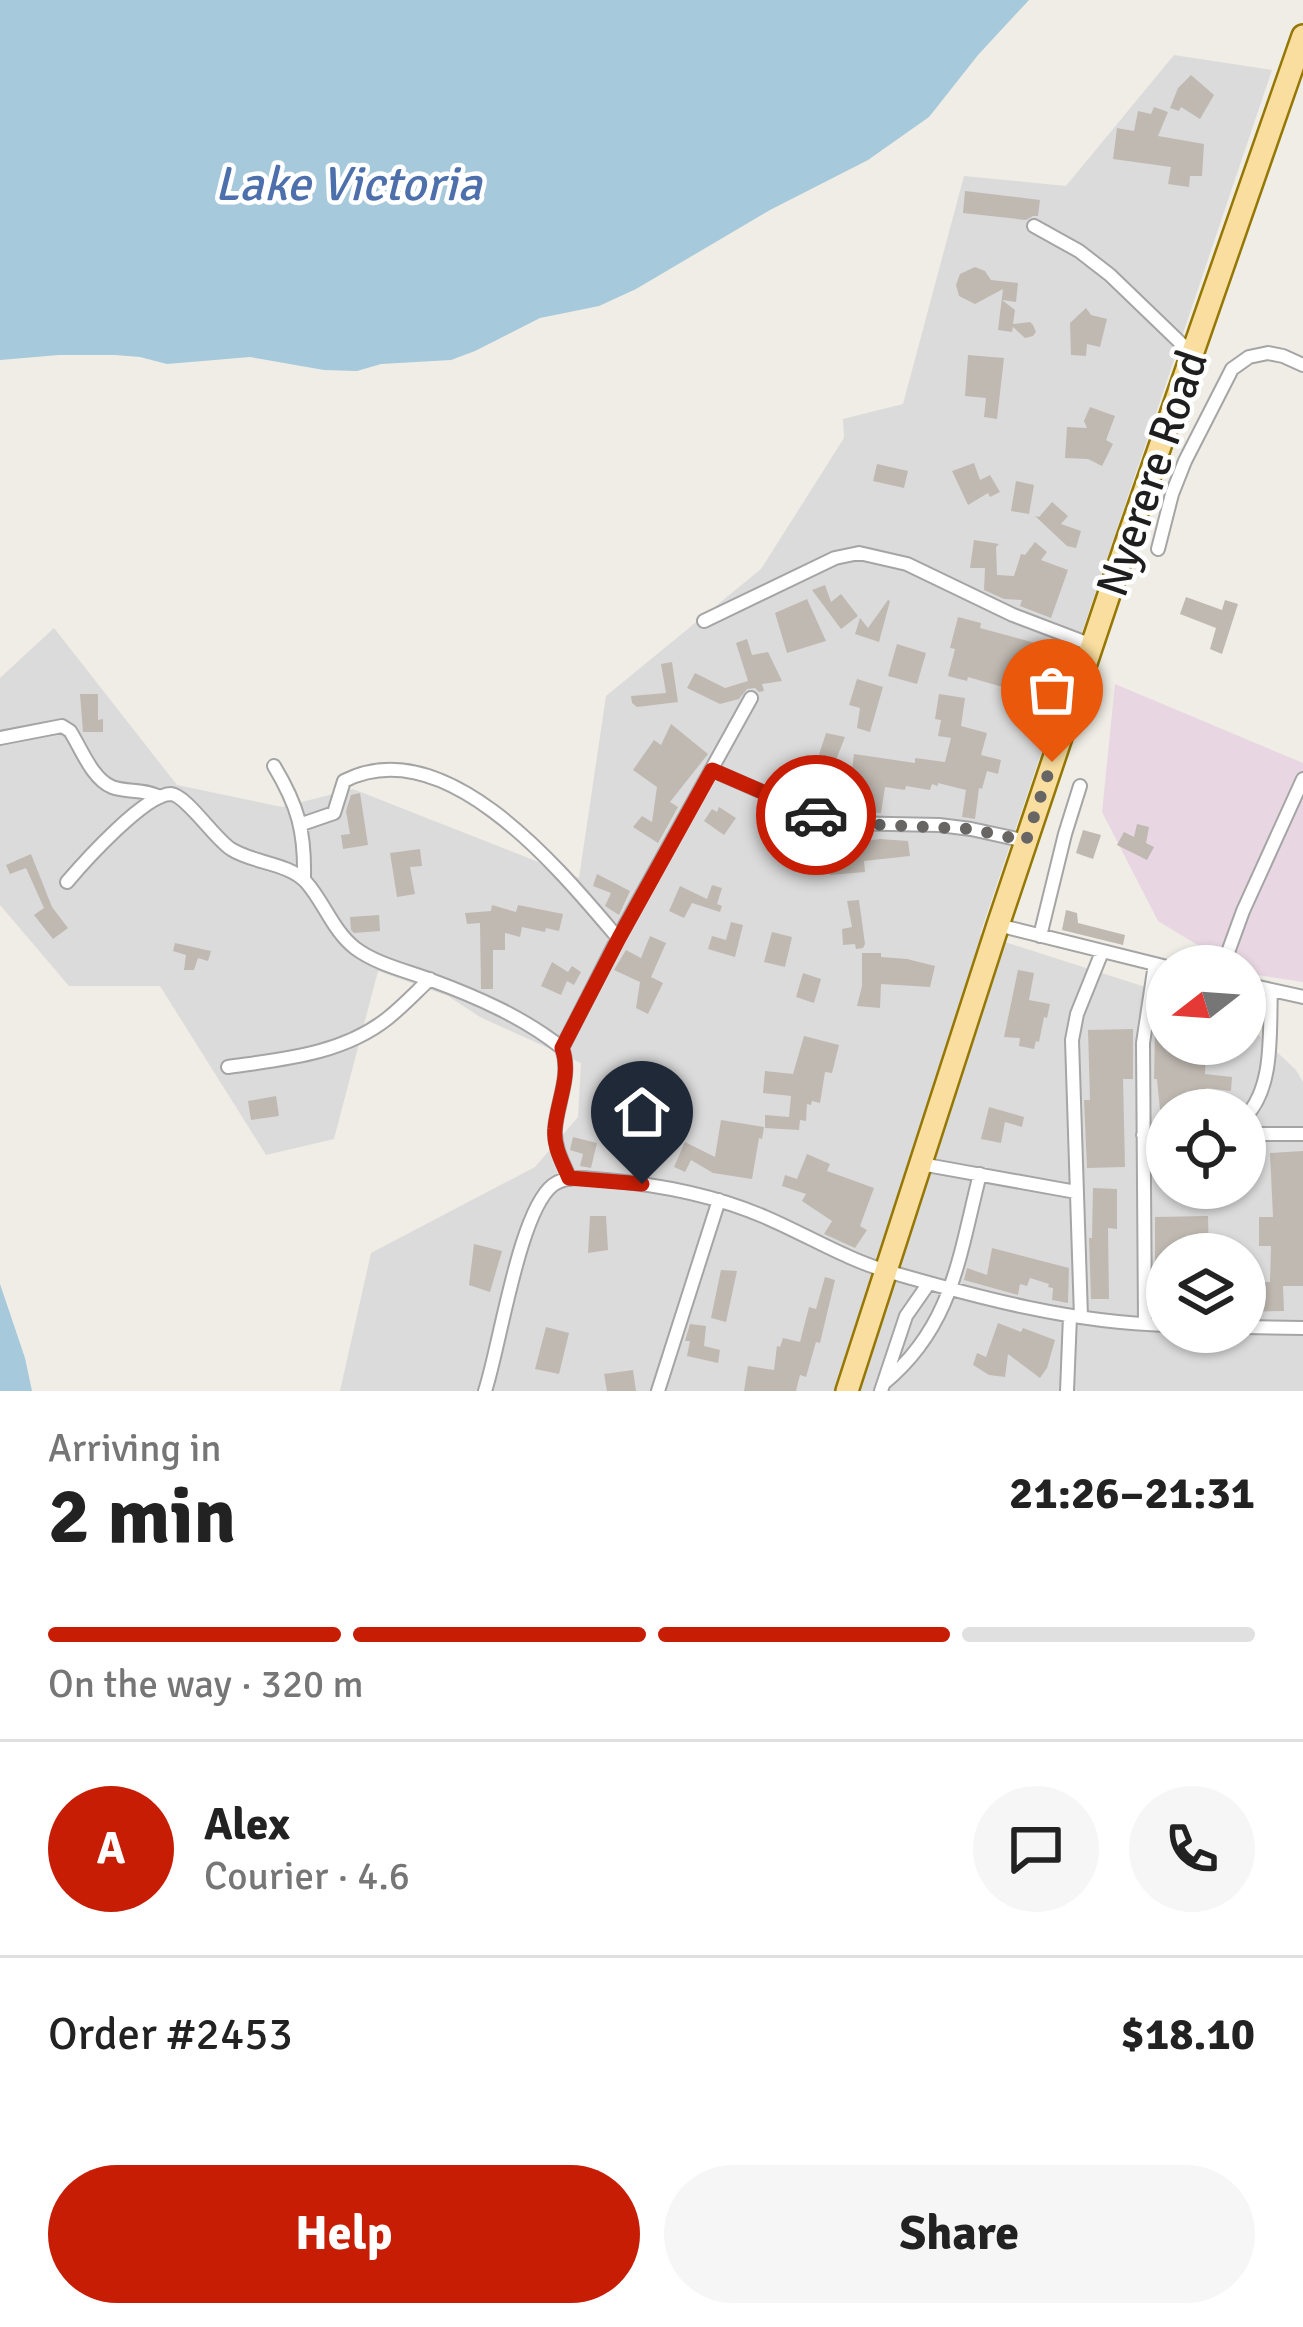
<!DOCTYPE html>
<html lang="en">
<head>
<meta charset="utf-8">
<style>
  body { margin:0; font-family:Signika,sans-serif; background:#f6f6f6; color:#222; height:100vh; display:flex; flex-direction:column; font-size:45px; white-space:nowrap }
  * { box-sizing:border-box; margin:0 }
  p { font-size:39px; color:#767676 }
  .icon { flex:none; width:66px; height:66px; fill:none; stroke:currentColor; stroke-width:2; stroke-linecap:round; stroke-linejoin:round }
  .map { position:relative; height:1391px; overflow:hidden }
  .side { display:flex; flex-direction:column; background:#fff; flex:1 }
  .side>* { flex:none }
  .needle { width:78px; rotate:253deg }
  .fabs { position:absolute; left:1146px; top:945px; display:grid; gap:24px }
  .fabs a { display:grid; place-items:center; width:120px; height:120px; border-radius:50%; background:#fff; box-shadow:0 3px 9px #0004; font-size:60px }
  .pin { position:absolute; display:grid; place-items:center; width:102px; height:102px; color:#fff; margin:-123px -51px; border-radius:50% 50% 50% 0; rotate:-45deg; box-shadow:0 0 12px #0007 }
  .pin .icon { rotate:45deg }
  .courier { position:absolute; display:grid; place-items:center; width:120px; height:120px; margin:-60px; border:9px solid #c71d05; border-radius:50%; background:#fff; color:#222; box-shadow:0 3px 15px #0007 }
  .headline em { font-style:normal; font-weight:700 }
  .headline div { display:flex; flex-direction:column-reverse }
  .headline { display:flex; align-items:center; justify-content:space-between; height:204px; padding:0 48px }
  h1 { font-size:78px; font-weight:700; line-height:90px }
  .bar { display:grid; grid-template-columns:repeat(4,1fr); gap:18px 12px; align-content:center; height:144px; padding:0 48px }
  .bar i { height:15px; border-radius:9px; background:#e0e0e0 }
  .bar .on { background:#c71d05 }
  .bar p { grid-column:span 4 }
  .line { display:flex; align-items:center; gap:30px; padding:0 48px; border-top:3px solid #e0e0e0 }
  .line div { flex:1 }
  .round { display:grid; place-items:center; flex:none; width:126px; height:126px; border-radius:63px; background:#f6f6f6 }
  .action { display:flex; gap:24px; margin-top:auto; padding:24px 48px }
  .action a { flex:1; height:138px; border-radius:72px; background:#c71d05; color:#fff; font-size:48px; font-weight:700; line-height:138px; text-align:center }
  .action a+a { background:#f6f6f6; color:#222 }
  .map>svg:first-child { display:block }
  .residential { fill:#dcdbdb; fill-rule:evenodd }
  .industrial { fill:#e8d7e2 }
  .water { fill:#a6c9db }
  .building { fill:#bfb9b1 }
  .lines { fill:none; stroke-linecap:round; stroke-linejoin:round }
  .street-casing { stroke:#a5a5a5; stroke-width:16 }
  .primary-casing { stroke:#957704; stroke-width:26 }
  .street { stroke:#fff; stroke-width:12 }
  .primary { stroke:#f9de9f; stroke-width:21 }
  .done { stroke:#676664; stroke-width:12; stroke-dasharray:0 21.6 }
  .route { stroke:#c71d05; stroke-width:15 }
  .labels { text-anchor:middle; stroke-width:9; stroke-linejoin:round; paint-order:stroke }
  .street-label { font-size:45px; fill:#1e1e1e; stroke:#fff }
  .water-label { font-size:48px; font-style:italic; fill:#4d70ac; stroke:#fff }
</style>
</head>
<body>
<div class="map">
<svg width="1303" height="1391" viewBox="0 0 1303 1391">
  <rect width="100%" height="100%" fill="#efede5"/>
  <!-- residential -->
  <path class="residential" d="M1174,55L1272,70L980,934L1167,994V1044H1245V1022L1296,1070L1303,1082V1391H340L371,1253L535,1167L578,1117L581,1063L480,1017L448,996L378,971L334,1139L266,1155L160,986H69L0,905V678L54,628L177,785L282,807L353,789L579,878L606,696L761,569L844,438L843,419L903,404L964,176L1066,186ZM1167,1110H1245V1188H1167ZM1167,1254H1245V1332H1167Z"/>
  <!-- industrial -->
  <path class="industrial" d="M1115,684L1303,763V982L1245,973V966H1232L1158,921L1102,812Z"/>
  <!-- water -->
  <path class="water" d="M0,0H1029L978,55L929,117L868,160L770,210L636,289L599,306L540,318L475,351L451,360L381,364L357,371L324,370L250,357L167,364L140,357L115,355H59L0,360Z
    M0,1284L25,1358L32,1391H0Z"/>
  <!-- building -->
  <path class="building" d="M1191,75L1214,95L1200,119L1181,107L1179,111L1170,108L1178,88Z
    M1154,107L1168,112L1158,136L1204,144L1202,176H1190L1189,187L1168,184L1171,167L1113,159L1117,128L1134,131L1138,111L1151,114Z
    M965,191L1040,200L1038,216H1033L1026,220L963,213Z
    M975,267L985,271L991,280L1018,283L1016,302L1002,300L1015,310L1013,324L1030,322L1033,325L1036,332L1033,336L1025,338L1013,327L1012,332L998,330L1003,289L975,304L959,296L956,285L960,274Z
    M1086,308L1091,315L1107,319L1100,347L1087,344L1086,356L1071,355L1070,323Z
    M968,355L1004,358L997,419L984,417L986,398L965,396Z
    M1090,407L1115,416L1106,440L1113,444L1102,466L1088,459L1065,458L1067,427L1087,428L1084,421Z
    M974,463L980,480L990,475L1000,492L990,497L988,493L968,505L952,471Z
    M877,464L908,471L904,488L873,481Z
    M1016,481L1034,485L1029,514L1011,511Z
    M1052,502L1068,516L1061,524L1081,531L1076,548L1067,546L1035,516L1039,517Z
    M974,540L999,544L996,547L997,575L1014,576L1021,554L1025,555L1035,542L1047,552L1041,560L1068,570L1051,618L1020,606L1022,600L1004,599L984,590L985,568H970Z
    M825,585L831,602L841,594L858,616L841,629L812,590Z
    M1186,597L1222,610L1225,600L1238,604L1222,654L1210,649L1216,628L1180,614Z
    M807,599L826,641L787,653L775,613Z
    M888,600L890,601L879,642L855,634L860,618L868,628Z
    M958,617L981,623L980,628L1039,644L1019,715L1008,712L1013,690L968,677L967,681L948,676L955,649L950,648Z
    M747,639L752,655L768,652L782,681L762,684L764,691L759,692L755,688L747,689L739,699L720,704L687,688L695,673L725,688L748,681L736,643Z
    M897,644L926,653L917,684L888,676Z
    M672,662L678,702L637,707L632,703L631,696L666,693L661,664Z
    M857,679L883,687L870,732L857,728L860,708L849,705Z
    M80,694H98V720L103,719V732H83Z
    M939,694L965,698L961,726L987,733L981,755L1001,760L998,774L987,771L982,789L979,788L975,819L962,817L966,790L938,783V786L932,784L930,790L906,786L905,790L885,787L881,813L847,811L854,754L915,763V758L945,762L951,738L938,736L941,720L935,719Z
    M671,724L708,754L670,802L678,807L658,843L633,827L642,816L652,822L657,787L633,770L654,740L661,745Z
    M826,733L845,737L832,770L816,764Z
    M360,793L368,845L343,849L341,835L350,834L346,811L351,795Z
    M719,807L736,818L724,835L704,821L712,809L717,812Z
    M1137,824L1149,827L1146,843L1154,847L1147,860L1117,845L1124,832L1134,837Z
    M1083,830L1101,835L1093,859L1076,853Z
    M880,839L908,841L910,856L864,861L865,872L830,875V867H815L814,849L842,847L841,844Z
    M420,849L422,866L410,867L415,894L397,897L390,853Z
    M31,854L52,907L68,928L53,939L34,915L44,908L26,868L10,874L6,865Z
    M597,874L630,891L619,915L605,906L611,893L593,886Z
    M712,885L722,888L717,904L722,906L720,912L692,903L684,918L669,911L680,886L707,899Z
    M859,900L865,944L863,948L856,949L855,944L843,945L842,929L852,927L847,901Z
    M492,905L516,912L518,905L563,914L559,931L546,928L545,932L522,927L520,937L505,933V950H493V989H481L480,923L467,924L465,913L491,911Z
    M1066,910L1077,913L1078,923L1125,935L1123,945L1062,930Z
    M379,915L380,931L354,933L351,930L350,917Z
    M731,922L743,925L735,957L708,949L712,936L726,940Z
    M772,932L792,937L785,967L764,962Z
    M650,936L666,943L651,977L663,983L648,1014L636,1008L640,982L614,970L626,950L641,958Z
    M175,943L211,951L208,961L198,958L194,970H184L186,955L173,951Z
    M862,953H881V957L907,959L935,966L930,987L881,984L880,1008L857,1006L862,986Z
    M552,962L568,972L572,966L581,972L574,985L567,981L561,995L541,986Z
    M1018,970L1034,973L1029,1000L1050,1004L1047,1018L1044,1017L1039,1042L1036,1041L1034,1049L1019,1046L1020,1038L1004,1037Z
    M803,973L821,979L814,1003L796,997Z
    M1133,1029V1079H1123L1125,1167L1087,1168L1084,1100H1090L1088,1030Z
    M1155,1031H1167V1044H1206L1205,1074L1232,1077L1231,1091L1206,1088L1207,1110H1160L1157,1079H1154Z
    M804,1036L839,1045L832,1073L825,1072L820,1103L812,1101L811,1105L807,1104L806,1121L800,1120L799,1130L765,1128V1115L789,1117L791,1096L763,1093L765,1071L793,1074Z
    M276,1096L279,1116L251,1120L248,1101Z
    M989,1107L1024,1117L1022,1127L1005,1122L1001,1143L981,1139Z
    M721,1120L764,1127L762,1139L759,1138L752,1179L713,1173L691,1160L685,1172L674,1167L685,1142L715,1157Z
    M573,1137L597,1143L591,1168L580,1166L583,1154L570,1150Z
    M1303,1151V1286H1283L1284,1311L1245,1312V1282H1270L1271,1246H1259V1217H1273L1270,1153Z
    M807,1154L830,1164L827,1171L874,1188L860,1226L867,1230L855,1248L824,1234L832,1221L802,1201L806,1194L782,1186L785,1175L797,1179Z
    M1093,1188L1117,1189V1229L1108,1228L1109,1299H1091L1089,1238H1092Z
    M590,1216H606L608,1250L588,1253Z
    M1208,1216L1209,1254H1167V1269H1155V1217Z
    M474,1244L502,1251L490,1292L469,1285Z
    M992,1248L1069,1268L1068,1303L1052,1300L1053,1288L1048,1287L1049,1284L1030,1278L1027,1286L1020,1284L1018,1295L964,1280L967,1268L987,1275Z
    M721,1270L737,1271L726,1322L711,1318Z
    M825,1277L835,1280L820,1343L816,1342L806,1377L800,1375L796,1391H744L748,1366L774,1370L777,1346L780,1347L783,1338L800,1342L809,1307L816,1309Z
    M998,1323L1021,1332L1023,1328L1055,1340L1047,1368L1040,1378L1008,1354L1005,1377L989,1375L973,1365L977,1353L986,1357Z
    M690,1324L706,1326L704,1346L720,1350L718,1363L687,1356L690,1341H685Z
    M546,1327L569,1333L559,1374L535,1369Z
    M633,1370L636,1391H607L604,1374Z"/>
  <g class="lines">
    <defs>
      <path id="street" d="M1034,226L1079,251L1110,275L1192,354
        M1158,549L1172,494L1185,461L1232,369L1249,357L1268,353L1283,356L1303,365
        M704,621L835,558L859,553L907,564L1013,615L1092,645
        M0,738L62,726L70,731C81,748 92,779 112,787C128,793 142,788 160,797
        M274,766C298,806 305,831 304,878
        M712,770L819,817L843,823L939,825L971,829L1026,841
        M302,824L334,813L344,781C446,729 561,871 618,938
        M67,882C84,862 145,794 171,794C186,795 215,839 231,849C252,863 289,863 306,882C324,902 333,931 355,948C376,964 407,971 431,980C477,997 523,1017 562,1048C572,1075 557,1102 555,1129C554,1147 563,1163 570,1179
        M998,925L1167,967
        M1040,936L1065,834L1080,786
        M1223,966L1243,911L1303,779
        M1245,984L1303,997
        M562,1048L618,938L751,698
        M228,1067C284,1059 343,1054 388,1018C403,1006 416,992 430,979
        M1245,1117C1275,1087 1269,1030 1271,990
        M1245,1134H1303
        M1143,1135H1167
        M921,1164L1076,1192
        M1081,1317L1072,1040L1077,1014L1102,952
        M1145,1324L1143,1043L1155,964
        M1245,1327L1303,1328
        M884,1383C953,1326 959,1256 980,1174
        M485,1391C500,1346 519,1211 553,1185C567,1174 590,1179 607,1180C662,1185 714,1195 765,1217C807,1235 847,1260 890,1272C980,1298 1074,1323 1167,1325
        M658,1391L719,1200
        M881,1391L906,1316L929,1283
        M1067,1391L1070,1316"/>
      <path id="primary" d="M847,1391L998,925L1128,538L1303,36"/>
    </defs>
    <!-- street casing -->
    <use href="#street" class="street-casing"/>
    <!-- primary casing -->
    <use href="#primary" class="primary-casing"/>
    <!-- street -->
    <use href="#street" class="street"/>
    <!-- primary -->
    <use href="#primary" class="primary"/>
  </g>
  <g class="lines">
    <!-- done -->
    <path class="done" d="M816,815L843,823L971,829L1026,841L1052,762"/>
    <!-- route -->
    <path class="route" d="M642,1184L569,1178C563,1163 553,1147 555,1129C557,1102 572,1075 562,1048L619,938L712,770L816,815"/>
  </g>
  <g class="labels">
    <!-- street labels -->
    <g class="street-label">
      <text transform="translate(1151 473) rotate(-71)" y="16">Nyerere Road</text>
    </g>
    <!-- water labels -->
    <g class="water-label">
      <text x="348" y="200">Lake Victoria</text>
    </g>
  </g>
</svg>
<div class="fabs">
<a><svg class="needle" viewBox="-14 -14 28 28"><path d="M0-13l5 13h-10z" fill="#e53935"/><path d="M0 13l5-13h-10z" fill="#767676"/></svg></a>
<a><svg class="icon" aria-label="locate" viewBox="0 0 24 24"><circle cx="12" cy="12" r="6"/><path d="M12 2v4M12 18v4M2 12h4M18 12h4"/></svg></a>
<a><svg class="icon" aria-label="layers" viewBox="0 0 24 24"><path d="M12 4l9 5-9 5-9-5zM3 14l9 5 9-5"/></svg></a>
</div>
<div class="pin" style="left:1052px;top:762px;background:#ea580c"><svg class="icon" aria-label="bag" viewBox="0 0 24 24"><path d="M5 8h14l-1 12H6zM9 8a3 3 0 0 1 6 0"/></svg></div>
<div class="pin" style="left:642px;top:1184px;background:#1f2937"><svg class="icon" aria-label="home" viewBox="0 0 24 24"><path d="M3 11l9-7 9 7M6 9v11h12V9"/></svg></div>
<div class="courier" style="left:816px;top:815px"><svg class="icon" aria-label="car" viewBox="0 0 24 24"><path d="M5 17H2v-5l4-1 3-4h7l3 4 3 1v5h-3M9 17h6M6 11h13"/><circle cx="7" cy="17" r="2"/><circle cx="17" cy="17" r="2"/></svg></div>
</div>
<section class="side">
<div class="headline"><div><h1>2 min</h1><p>Arriving in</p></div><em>21:26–21:31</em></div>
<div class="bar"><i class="on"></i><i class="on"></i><i class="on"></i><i></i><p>On the way · 320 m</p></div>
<div class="line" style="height:216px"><b class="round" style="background:#c71d05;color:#fff">A</b><div><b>Alex</b><p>Courier · 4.6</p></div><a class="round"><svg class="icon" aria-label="chat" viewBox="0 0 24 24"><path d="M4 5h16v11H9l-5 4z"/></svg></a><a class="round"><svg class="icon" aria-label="phone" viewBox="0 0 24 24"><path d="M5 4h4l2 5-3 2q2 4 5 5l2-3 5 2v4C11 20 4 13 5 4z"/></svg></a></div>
<div class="line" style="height:156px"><div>Order #2453</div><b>$18.10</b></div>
<div class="action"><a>Help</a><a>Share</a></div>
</section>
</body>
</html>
